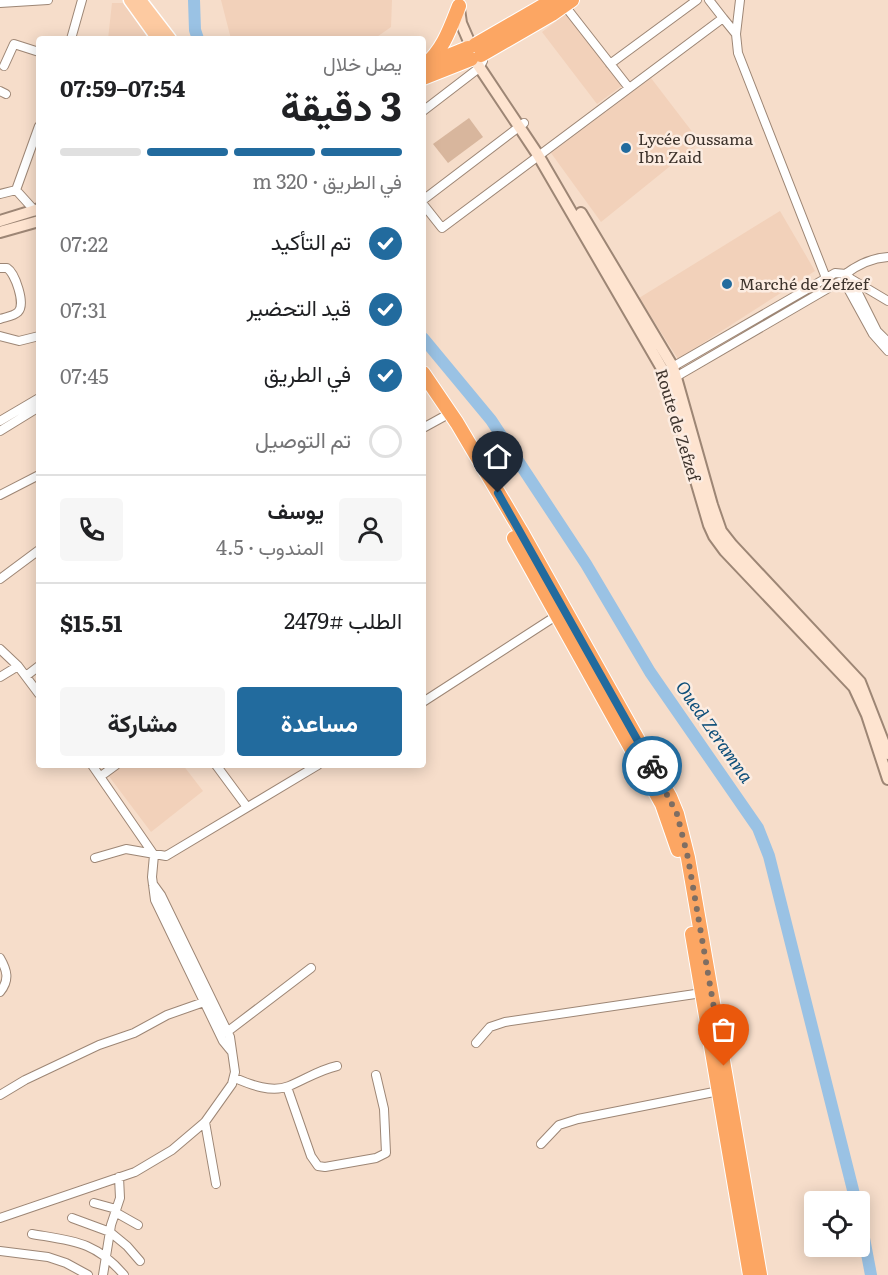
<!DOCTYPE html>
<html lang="ar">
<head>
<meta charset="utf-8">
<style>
  body { margin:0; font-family:Literata,Vazirmatn,serif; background:#f6f6f6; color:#202124; direction:rtl; height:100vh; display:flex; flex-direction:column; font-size:22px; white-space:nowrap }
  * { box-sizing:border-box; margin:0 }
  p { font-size:20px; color:#757577 }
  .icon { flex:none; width:33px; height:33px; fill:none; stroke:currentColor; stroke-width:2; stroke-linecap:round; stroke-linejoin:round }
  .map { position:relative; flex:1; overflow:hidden; direction:ltr }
  .details { position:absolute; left:36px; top:36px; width:390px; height:732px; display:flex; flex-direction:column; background:#fff; border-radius:6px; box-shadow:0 3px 15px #0003; direction:rtl }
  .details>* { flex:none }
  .buttons { position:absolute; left:804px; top:1191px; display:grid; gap:12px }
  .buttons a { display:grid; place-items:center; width:66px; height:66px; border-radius:6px; background:#fff; box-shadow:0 3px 15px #0003; font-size:30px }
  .pin { position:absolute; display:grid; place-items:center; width:51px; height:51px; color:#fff; margin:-62px -26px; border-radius:50% 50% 50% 0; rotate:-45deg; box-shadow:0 0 6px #0007 }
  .pin .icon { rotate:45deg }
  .courier { position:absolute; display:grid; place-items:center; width:60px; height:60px; margin:-30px; border:4px solid #226b9e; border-radius:50%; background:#fff; color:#222; box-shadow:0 2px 8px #0007 }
  .overview em { font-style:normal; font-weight:700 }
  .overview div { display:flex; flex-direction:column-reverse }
  .overview { display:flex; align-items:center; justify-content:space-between; height:102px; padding:0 24px }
  h1 { font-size:39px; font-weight:700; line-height:45px }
  .bar { display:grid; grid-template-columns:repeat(4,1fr); gap:9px 6px; align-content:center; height:72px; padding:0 24px }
  .bar i { height:8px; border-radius:4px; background:#e0e0e0 }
  .bar .current { background:#226b9e }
  .bar p { grid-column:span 4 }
  .line { display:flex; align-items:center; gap:15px; padding:0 24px; border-top:2px solid #e0e0e0 }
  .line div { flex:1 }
  .round { display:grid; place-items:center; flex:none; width:63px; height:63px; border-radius:6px; background:#f6f6f6 }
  ol { padding:0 24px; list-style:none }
  li { display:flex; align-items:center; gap:18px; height:66px }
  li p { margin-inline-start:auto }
  li .icon { padding:6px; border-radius:50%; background:#226b9e; color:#fff; stroke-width:4 }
  li:last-child { color:#757577 }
  li i { width:33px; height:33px; border:3px solid #e0e0e0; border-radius:50% }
  .primary-button { display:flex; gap:12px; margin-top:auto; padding:12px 24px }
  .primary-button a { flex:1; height:69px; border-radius:6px; background:#226b9e; color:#fff; font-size:24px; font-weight:700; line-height:69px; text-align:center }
  .primary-button a+a { background:#f6f6f6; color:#202124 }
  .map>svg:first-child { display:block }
  .built { fill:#f2d1ba }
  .green { fill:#d8b69d }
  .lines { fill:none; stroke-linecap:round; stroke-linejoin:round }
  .river { stroke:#9ac2e4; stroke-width:12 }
  .street-casing { stroke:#9d8675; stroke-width:10 }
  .secondary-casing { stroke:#9d8675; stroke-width:14 }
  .primary-casing { stroke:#fff; stroke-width:15 }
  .highway-casing { stroke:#fff; stroke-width:16 }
  .street { stroke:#fff; stroke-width:8 }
  .secondary { stroke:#fee4d0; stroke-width:10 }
  .primary { stroke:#fdcaa1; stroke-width:12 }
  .highway { stroke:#fca663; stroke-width:14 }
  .done { stroke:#7e6e63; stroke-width:6; stroke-dasharray:0 10.8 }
  .route { stroke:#226b9e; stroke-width:8 }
  .poi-dot { fill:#226b9e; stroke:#fcece1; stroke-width:2 }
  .labels { text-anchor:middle; stroke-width:5; stroke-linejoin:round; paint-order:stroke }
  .poi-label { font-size:16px; fill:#3d332c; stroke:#fcece1; text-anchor:start }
  .street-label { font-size:16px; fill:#3d332c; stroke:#fcece1 }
  .water-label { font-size:18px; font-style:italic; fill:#0e4f7a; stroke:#fcece1 }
</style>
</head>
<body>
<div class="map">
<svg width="888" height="1275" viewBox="0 0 888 1275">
  <rect width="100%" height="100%" fill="#f6ddca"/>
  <!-- built -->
  <path class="built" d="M221,0H392L391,27L374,39H231Z
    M112,3H123L152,39H108Z
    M567,13L623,85L597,104L542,32Z
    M651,78L700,142L601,222L551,153Z
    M780,211L815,271L678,359L639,298Z
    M122,765H183L203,791L151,832L108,775Z"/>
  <!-- green -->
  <path class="green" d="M469,118L483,137L448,163L433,144Z"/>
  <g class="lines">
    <!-- river -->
    <path class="river" d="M194,0L195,30L198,39
      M423,338L491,420L586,564L650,672L758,828L769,856L856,1202
      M860,1217L871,1275"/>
    <defs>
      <path id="street" d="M0,3L48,0
        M565,6L629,88
        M723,18L736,34L738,53L826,278
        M736,34L740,0
        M71,39L82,0
        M610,64L697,0
        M4,66L14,44L39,52
        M0,91L6,94
        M423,111L479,68L483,61
        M0,194L16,190
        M423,200L524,123
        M423,204L442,228L723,18L709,0
        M35,211L16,190L39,126
        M0,268H7C15,273 26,304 18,312C14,316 6,317 0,319
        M844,275C857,265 870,258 888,257
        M851,279L888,301
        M0,336L19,341L39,336
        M669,369L835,273L846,274L851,279L877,331L888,342
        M674,378L839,282L845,283L873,334L888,351
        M0,421L39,398
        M423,428L443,417
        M0,431L39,407
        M0,495L39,475
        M0,579L39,550
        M0,649L18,666L39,694
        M26,676L39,666
        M0,677L18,666
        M423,702L559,614
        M92,765L154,855L152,877L155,900L223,1041L232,1052
        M216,765L247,807
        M101,776L116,765
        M95,858L126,849L166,856L318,765
        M0,958C7,970 10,980 0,992
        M227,1032L311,968
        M476,1043L490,1027L505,1022L702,993
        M235,1078C251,1085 272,1093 289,1086C306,1079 319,1070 337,1066
        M287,1087L311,1156L318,1166L325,1167L376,1158L386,1153L384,1109L376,1075
        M0,1095L25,1080L99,1045L134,1033L167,1015L204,1002
        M205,1122L216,1184
        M541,1144L559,1125L578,1119L719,1091
        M94,1203L116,1209
        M115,1212L138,1225
        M0,1218L135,1172L172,1150L205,1122L232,1084L235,1072L230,1037L161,895L153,884
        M72,1218L110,1232L127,1246L140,1261
        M32,1234C73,1241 95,1241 124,1275
        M0,1251L48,1257L66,1263L88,1275
        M103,1275L111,1225L120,1198L119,1177"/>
      <path id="secondary" d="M459,9L461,23L471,46
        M474,59L538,155L664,372L709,525L714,536L725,551L854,687L867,715L888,779
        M581,213L673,367L712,505L721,531L732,545L860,682L888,754
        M0,221L39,209
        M0,232L39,221"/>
      <path id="primary" d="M130,0L158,39
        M140,0L170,39"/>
      <path id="highway" d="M475,45L553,0
        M481,55L552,14L572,0
        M431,63L468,48
        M424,66C443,50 450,29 459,6
        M423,78L471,59
        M423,373L457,423L521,531L670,797L677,814L688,858L760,1275
        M514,538L662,804L678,850
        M692,934L750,1275"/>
    </defs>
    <!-- street casing -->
    <use href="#street" class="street-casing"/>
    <!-- secondary casing -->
    <use href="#secondary" class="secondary-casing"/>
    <!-- primary casing -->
    <use href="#primary" class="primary-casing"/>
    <!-- highway casing -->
    <use href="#highway" class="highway-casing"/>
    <!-- street -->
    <use href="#street" class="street"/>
    <!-- secondary -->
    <use href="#secondary" class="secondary"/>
    <!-- primary -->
    <use href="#primary" class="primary"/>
    <!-- highway -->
    <use href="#highway" class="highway"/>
  </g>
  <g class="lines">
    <!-- done -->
    <path class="done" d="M652,766L677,814L688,858L724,1066"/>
    <!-- route -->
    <path class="route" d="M498,493L652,766"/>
  </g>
  <!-- markers -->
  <g class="poi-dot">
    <circle cx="626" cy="148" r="6"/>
    <circle cx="727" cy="284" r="6"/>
  </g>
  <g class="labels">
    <!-- poi labels -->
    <g class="poi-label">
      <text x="638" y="145">Lycée Oussama<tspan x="638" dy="18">Ibn Zaid</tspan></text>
      <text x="739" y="290">Marché de Zefzef</text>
    </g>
    <!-- street labels -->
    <g class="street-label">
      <text transform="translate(678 425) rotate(73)" y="6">Route de Zefzef</text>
    </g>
    <!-- water labels -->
    <g class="water-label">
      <text transform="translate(714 732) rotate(55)" y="6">Oued Zeramna</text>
    </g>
  </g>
</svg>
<div class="buttons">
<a><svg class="icon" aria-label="locate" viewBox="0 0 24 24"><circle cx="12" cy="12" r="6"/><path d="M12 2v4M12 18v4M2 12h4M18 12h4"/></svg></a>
</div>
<div class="pin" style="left:724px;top:1066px;background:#ea580c"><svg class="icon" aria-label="bag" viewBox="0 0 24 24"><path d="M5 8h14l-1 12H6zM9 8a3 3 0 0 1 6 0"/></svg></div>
<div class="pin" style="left:498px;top:493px;background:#1f2937"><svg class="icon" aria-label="home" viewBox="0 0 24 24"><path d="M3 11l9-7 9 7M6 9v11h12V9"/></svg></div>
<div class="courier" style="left:652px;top:766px"><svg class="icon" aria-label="bike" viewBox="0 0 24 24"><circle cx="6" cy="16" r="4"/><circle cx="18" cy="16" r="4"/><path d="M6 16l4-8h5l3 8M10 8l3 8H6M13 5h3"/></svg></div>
<section class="details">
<div class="overview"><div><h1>3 دقيقة</h1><p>يصل خلال</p></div><em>07:54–07:59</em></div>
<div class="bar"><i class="current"></i><i class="current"></i><i class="current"></i><i></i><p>في الطريق · 320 m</p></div>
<ol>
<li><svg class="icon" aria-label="check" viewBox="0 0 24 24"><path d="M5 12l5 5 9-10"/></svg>تم التأكيد<p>07:22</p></li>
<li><svg class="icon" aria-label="check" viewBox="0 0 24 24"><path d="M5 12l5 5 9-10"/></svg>قيد التحضير<p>07:31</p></li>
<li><svg class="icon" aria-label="check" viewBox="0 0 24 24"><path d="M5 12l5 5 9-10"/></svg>في الطريق<p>07:45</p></li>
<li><i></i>تم التوصيل</li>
</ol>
<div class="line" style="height:108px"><a class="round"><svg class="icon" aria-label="person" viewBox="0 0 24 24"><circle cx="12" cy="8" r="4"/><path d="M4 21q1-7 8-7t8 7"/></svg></a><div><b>يوسف</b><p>المندوب · 4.5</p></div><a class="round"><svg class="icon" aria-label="phone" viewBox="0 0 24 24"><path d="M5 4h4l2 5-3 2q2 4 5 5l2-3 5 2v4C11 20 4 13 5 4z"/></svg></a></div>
<div class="line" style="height:78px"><div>الطلب #2479</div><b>$15.51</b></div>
<div class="primary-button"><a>مساعدة</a><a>مشاركة</a></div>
</section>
</div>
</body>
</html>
